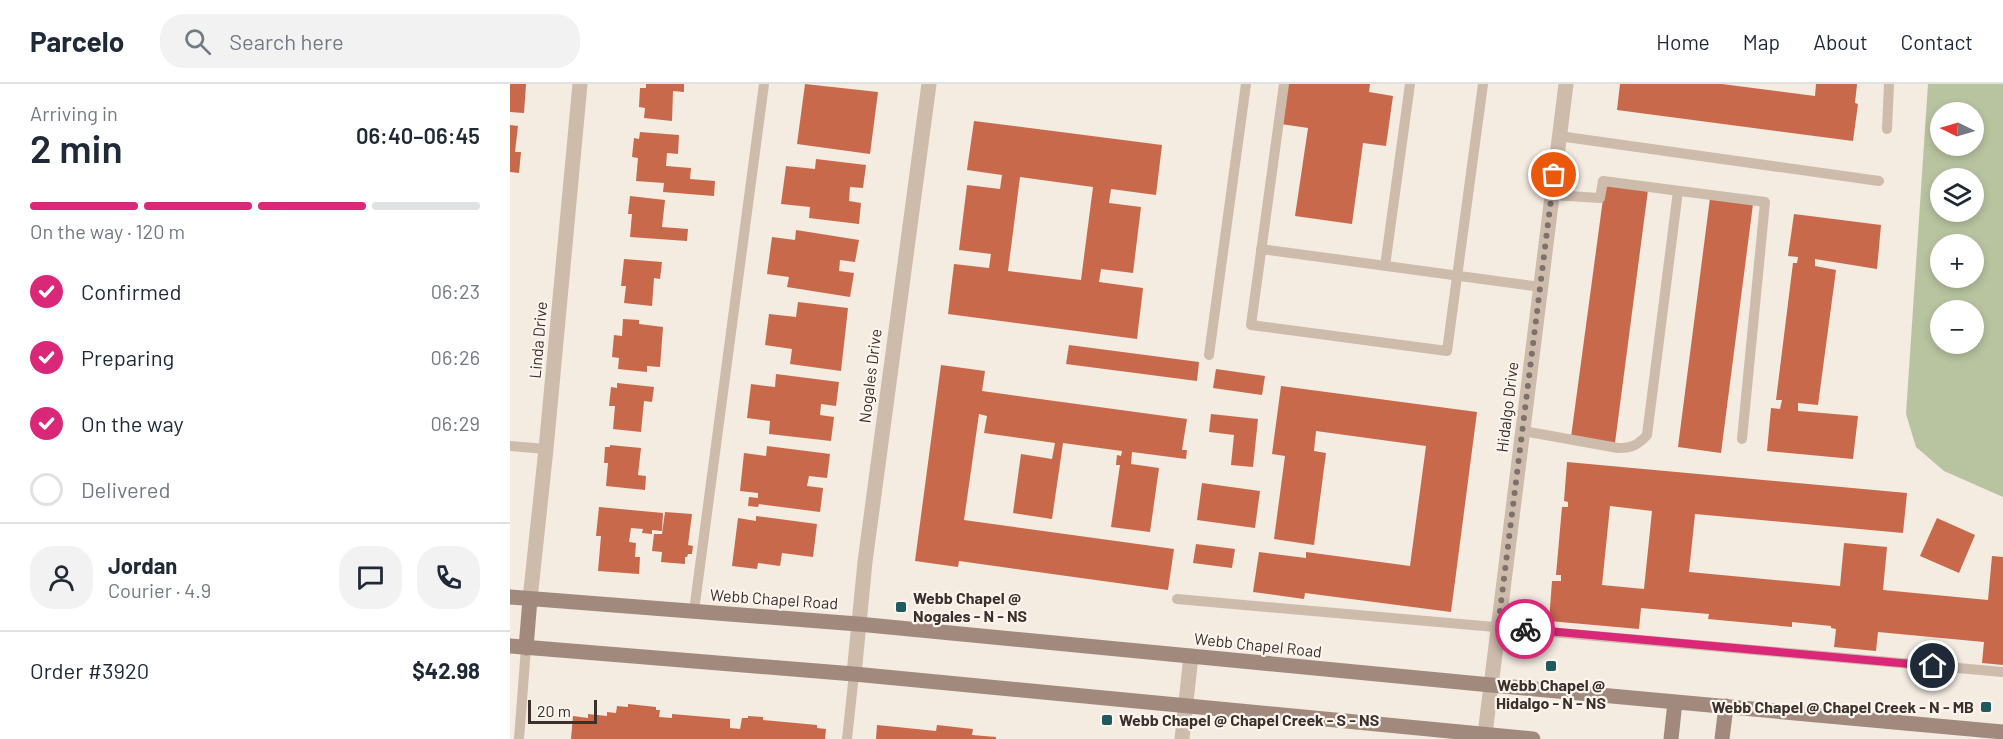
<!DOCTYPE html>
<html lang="en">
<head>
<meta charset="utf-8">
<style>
  body { margin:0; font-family:Barlow,sans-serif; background:#f2f2f3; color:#1f2937; height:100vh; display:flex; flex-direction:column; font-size:22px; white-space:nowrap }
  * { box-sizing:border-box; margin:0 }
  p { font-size:20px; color:#747a83 }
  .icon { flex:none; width:33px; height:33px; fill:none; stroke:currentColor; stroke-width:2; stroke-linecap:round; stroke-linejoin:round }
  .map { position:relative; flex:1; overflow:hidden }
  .sheet { display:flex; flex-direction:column; background:#fff; width:510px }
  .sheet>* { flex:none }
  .needle { width:39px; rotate:275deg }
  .controls { position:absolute; left:1420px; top:18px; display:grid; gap:12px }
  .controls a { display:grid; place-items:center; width:54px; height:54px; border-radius:50%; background:#fff; box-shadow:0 3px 9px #0003; font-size:30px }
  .scale { position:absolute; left:18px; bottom:15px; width:69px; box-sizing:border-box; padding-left:6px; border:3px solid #3b302b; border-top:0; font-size:16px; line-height:21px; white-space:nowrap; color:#3b302b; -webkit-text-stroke:4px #fbf5ee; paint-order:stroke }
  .pin { position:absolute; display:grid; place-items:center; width:51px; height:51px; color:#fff; margin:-26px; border:3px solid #fff; border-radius:50%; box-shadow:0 2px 6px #0007 }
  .courier { position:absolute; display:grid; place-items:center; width:60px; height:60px; margin:-30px; border:4px solid #db2777; border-radius:50%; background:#fff; color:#222; box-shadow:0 2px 8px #0007 }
  .head em { font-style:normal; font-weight:600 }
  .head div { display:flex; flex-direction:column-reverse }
  .head { display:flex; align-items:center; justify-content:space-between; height:102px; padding:0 30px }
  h1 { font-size:39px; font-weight:600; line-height:45px }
  .bar { display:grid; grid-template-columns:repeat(4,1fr); gap:9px 6px; align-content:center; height:72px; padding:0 30px }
  .bar i { height:8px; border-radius:4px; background:#e0e1e3 }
  .bar .active { background:#db2777 }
  .bar p { grid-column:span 4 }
  .line { display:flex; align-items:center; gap:15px; padding:0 30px; border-top:2px solid #e0e1e3 }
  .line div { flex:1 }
  .round { display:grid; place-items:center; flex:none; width:63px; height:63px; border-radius:24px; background:#f2f2f3 }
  ol { padding:0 30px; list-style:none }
  li { display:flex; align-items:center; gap:18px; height:66px }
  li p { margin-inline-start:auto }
  li .icon { padding:6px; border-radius:50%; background:#db2777; color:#fff; stroke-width:4 }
  li:last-child { color:#747a83 }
  li i { width:33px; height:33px; border:3px solid #e0e1e3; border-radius:50% }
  header { display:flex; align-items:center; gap:36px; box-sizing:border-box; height:84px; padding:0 30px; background:#fff; border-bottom:2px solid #e0e1e3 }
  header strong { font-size:28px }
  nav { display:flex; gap:33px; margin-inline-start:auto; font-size:21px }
  .search { width:420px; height:54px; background:#f2f2f3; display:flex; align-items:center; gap:15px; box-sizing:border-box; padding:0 21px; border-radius:24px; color:#747a83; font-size:22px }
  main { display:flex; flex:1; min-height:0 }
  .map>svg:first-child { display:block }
  .green { fill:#b8c4a0; fill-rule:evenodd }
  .building { fill:#c8694b; fill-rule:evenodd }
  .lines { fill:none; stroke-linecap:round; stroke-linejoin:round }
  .lane { stroke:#cdbbac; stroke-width:10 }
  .street { stroke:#cdbbac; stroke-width:15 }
  .secondary { stroke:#a18a7d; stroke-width:15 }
  .done { stroke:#7c716b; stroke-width:6; stroke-dasharray:0 10.8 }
  .route { stroke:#db2777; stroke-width:8 }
  .poi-dot { fill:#1f5a5e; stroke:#fbf5ee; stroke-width:2 }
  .labels { text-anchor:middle; stroke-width:4.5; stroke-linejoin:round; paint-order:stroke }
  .street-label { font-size:16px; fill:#3b302b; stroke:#fbf5ee }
  .poi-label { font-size:16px; font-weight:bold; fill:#3b302b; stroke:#fbf5ee; text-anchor:start }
</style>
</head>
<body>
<header>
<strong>Parcelo</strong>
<div class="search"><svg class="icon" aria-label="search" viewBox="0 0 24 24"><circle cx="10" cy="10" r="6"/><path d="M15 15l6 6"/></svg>Search here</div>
<nav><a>Home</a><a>Map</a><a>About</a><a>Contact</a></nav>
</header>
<main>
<section class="sheet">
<div class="head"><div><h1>2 min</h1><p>Arriving in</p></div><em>06:40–06:45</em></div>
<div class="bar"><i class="active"></i><i class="active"></i><i class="active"></i><i></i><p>On the way · 120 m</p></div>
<ol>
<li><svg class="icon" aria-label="check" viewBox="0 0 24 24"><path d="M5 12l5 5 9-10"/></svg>Confirmed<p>06:23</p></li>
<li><svg class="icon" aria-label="check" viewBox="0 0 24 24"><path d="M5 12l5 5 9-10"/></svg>Preparing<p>06:26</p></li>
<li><svg class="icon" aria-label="check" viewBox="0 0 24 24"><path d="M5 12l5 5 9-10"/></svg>On the way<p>06:29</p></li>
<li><i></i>Delivered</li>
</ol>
<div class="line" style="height:108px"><a class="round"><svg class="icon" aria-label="person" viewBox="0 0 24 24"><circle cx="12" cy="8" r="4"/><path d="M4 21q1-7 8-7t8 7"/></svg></a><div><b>Jordan</b><p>Courier · 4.9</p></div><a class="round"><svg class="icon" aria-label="chat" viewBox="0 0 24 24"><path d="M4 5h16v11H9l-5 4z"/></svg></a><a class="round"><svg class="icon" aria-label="phone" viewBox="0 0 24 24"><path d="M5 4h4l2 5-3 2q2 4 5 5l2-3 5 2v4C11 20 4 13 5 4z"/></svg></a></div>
<div class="line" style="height:78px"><div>Order #3920</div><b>$42.98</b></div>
</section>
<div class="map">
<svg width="1493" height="655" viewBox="0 0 1493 655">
  <rect width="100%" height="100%" fill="#f4ebe1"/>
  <!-- green -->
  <path class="green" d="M1418,0H1493V413L1434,387L1406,363L1396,330ZM1431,28H1464V62H1431ZM1431,94H1464V128H1431ZM1431,160H1464V194H1431ZM1431,226H1464V260H1431Z"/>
  <!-- building -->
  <path class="building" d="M0,0H16L14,29L0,28Z
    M136,0H174V8L163,7L162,37L134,34L135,24L129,23L130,4H136Z
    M295,0L368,8L360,70L287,60Z
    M777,0H860L859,8L883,12L876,62L853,59L842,140L785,132L798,44L771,40Z
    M1110,0H1212L1305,12L1306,0H1347L1345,19L1348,20L1343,57L1107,26Z
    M464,37L652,61L646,111L601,105L599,119L631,123L623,189L591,185L589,198L633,204L627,255L438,230L444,180L479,184L481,170L449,166L457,101L490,105L492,91L457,86ZM510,93L583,103L571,196L498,187Z
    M0,41L8,42L5,68H11L9,89L0,88Z
    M130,48L169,51L168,70L157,69L156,82L181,84L180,95L205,97L204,112L153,108L154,99L126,97L128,74L122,73L124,54L129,55Z
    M306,75L356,81L353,104L340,103L339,117L351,119L349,140L299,134L300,123L271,120L276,82L305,85Z
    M1095,100L1138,106L1105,359L1061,353Z
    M120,112L155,116L152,143L178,145L177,157L120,153L122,130H118Z
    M1200,114L1243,120L1211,369L1168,363Z
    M1284,130L1371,141L1367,185L1305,175V182L1326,186L1308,321L1288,319V327L1348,332L1343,375L1257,367L1261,324L1270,325L1272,316H1266L1283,179H1287L1288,173L1278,172Z
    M286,146L349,156L345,178L330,176L329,187L344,189L340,213L277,203L279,193L257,190L262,153L285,156Z
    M114,175L152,178L150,195L144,194L142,222L114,219L116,202H111Z
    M288,218L338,224L331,287L280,280L282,265L255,261L259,230L286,233Z
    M113,235L129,236V240L153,243L150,283L137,282V288L108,285L109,274L102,273L104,251L112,252Z
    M559,261L689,278L687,297L556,280Z
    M431,281L475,287L472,307L677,335L672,366H677L676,375L622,368L621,380L649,384L640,448L601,443L610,381H606L607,371L611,372L612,367L553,359L542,435L503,429L511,370L542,375L545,359L474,349L477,332L469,330L454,436L664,465L658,506L449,477L448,483L405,477Z
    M706,285L755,292L752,311L703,304Z
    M266,290L329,298L326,322L311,320L310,331L324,333L321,357L259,350L260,337L237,334L241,300L265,303Z
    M107,299L144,303L142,318L134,317L131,348L103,345L105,322H99L101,303L107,304Z
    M771,302L967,328L941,528L795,509L794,515L743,508L749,468L796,474V468L900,482L916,362L806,347L804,367L816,369L804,461L764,455L775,372L762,370Z
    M701,330L748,335L743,383L721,381L724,351L699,348Z
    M100,361L131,364L128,391L136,392L135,406L96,402L98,379H94L95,363H100Z
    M257,362L320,370L317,394L299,392L297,402L313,404L310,428L249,420L248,423L238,422L239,413L248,414V409L230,407L234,369L256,372Z
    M1057,378L1397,409L1393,449L1185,430L1179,488L1330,502L1334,459L1377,463L1373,506L1478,516L1482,472L1493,473V581L1472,579L1474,558L1368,548L1366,567L1324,563L1326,545L1321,544V542L1282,538V543L1198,535L1199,530L1131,524L1129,545L1039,537L1042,497H1051V491H1046L1052,423H1058V418L1054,417ZM1100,422L1142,427L1134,505L1092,501Z
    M692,399L750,407L745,444L687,436Z
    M89,423L153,429L152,447L142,446V450L132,449L133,445L121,444L119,458L126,459L125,473H130L129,490L88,487L91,452H86Z
    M155,428L182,430L178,461L183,462L182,470H178L177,473H175V480L151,478L152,468L142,467L144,450H152Z
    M246,432L307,440L303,473L272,469L270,482L248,479L247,485L222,482L228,434L246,437Z
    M1427,434L1465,451L1449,489L1410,472Z
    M686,460L725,465L722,484L683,479Z
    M118,620L146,623V626H150L149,633L162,634V630L220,635V644L230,645L232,634H238V632L253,633V636L307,641V644L316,645L315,655H61L63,632L78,634V630L97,632V628L106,629L107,622L118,623Z
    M367,641L426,647L427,641L463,645L462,651L486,653V655H366Z"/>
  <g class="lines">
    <!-- lane -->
    <path class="lane" d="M774,0L741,241L937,267L973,0
      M1377,45L1379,0
      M1049,52L1369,97
      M1042,111L1090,114L1093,97L1255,118L1232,355
      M751,165L1031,203
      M875,182L900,0
      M699,271L736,0
      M1013,347L1108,364C1122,364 1128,361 1137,351L1168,107
      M0,362L36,365
      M667,515L1493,588
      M184,527L254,0
      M9,655L16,564
      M337,655L344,590"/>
    <!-- street -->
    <path class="street" d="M20,515L36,365L70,0
      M344,590L355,478L419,0
      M975,650L1056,0
      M672,655L681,572"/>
    <!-- secondary -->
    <path class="secondary" d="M0,513L348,540L981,601L1493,648
      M0,562L344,590L1023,655
      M16,564L20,515
      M1161,655L1165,618
      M1212,655L1216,622"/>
  </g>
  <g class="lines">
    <!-- done -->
    <path class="done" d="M1015,545L988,543L1044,91"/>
    <!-- route -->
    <path class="route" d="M1015,545L1423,582"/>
  </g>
  <!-- markers -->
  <g class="poi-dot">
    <rect x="385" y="517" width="12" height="12" rx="3"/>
    <rect x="1035" y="576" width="12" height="12" rx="3"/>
    <rect x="1470" y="617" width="12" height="12" rx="3"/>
    <rect x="591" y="630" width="12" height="12" rx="3"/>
  </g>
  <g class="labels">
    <!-- street labels -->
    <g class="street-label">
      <text transform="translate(28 256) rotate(-85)" y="6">Linda Drive</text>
      <text transform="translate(360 292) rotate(-83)" y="6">Nogales Drive</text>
      <text transform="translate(997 323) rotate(-83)" y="6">Hidalgo Drive</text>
      <text transform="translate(264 515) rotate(4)" y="6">Webb Chapel Road</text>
      <text transform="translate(748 561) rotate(6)" y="6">Webb Chapel Road</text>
    </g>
    <!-- poi labels -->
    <g class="poi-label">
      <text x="403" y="520">Webb Chapel @<tspan x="403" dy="18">Nogales - N - NS</tspan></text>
      <text x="1041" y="607" text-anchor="middle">Webb Chapel @<tspan x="1041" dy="18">Hidalgo - N - NS</tspan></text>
      <text x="1464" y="629" text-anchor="end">Webb Chapel @ Chapel Creek - N - MB</text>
      <text x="609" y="642">Webb Chapel @ Chapel Creek - S - NS</text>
    </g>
  </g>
</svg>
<div class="controls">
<a><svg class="needle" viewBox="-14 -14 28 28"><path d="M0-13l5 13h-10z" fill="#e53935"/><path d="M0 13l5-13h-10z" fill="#747a83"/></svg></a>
<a><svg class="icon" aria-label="layers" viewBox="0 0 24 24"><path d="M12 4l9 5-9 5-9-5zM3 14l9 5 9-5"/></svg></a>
<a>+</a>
<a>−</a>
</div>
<div class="scale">20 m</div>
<div class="pin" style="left:1044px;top:91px;background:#ea580c"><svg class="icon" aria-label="bag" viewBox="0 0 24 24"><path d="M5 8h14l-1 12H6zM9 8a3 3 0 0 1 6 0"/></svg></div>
<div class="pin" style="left:1423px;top:582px;background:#1f2937"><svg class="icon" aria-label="home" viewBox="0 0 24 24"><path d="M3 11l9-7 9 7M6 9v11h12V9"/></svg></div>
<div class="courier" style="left:1015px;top:545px"><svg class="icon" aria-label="bike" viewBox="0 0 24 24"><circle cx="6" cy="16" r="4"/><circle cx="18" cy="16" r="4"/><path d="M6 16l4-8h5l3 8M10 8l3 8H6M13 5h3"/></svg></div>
</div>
</main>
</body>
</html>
